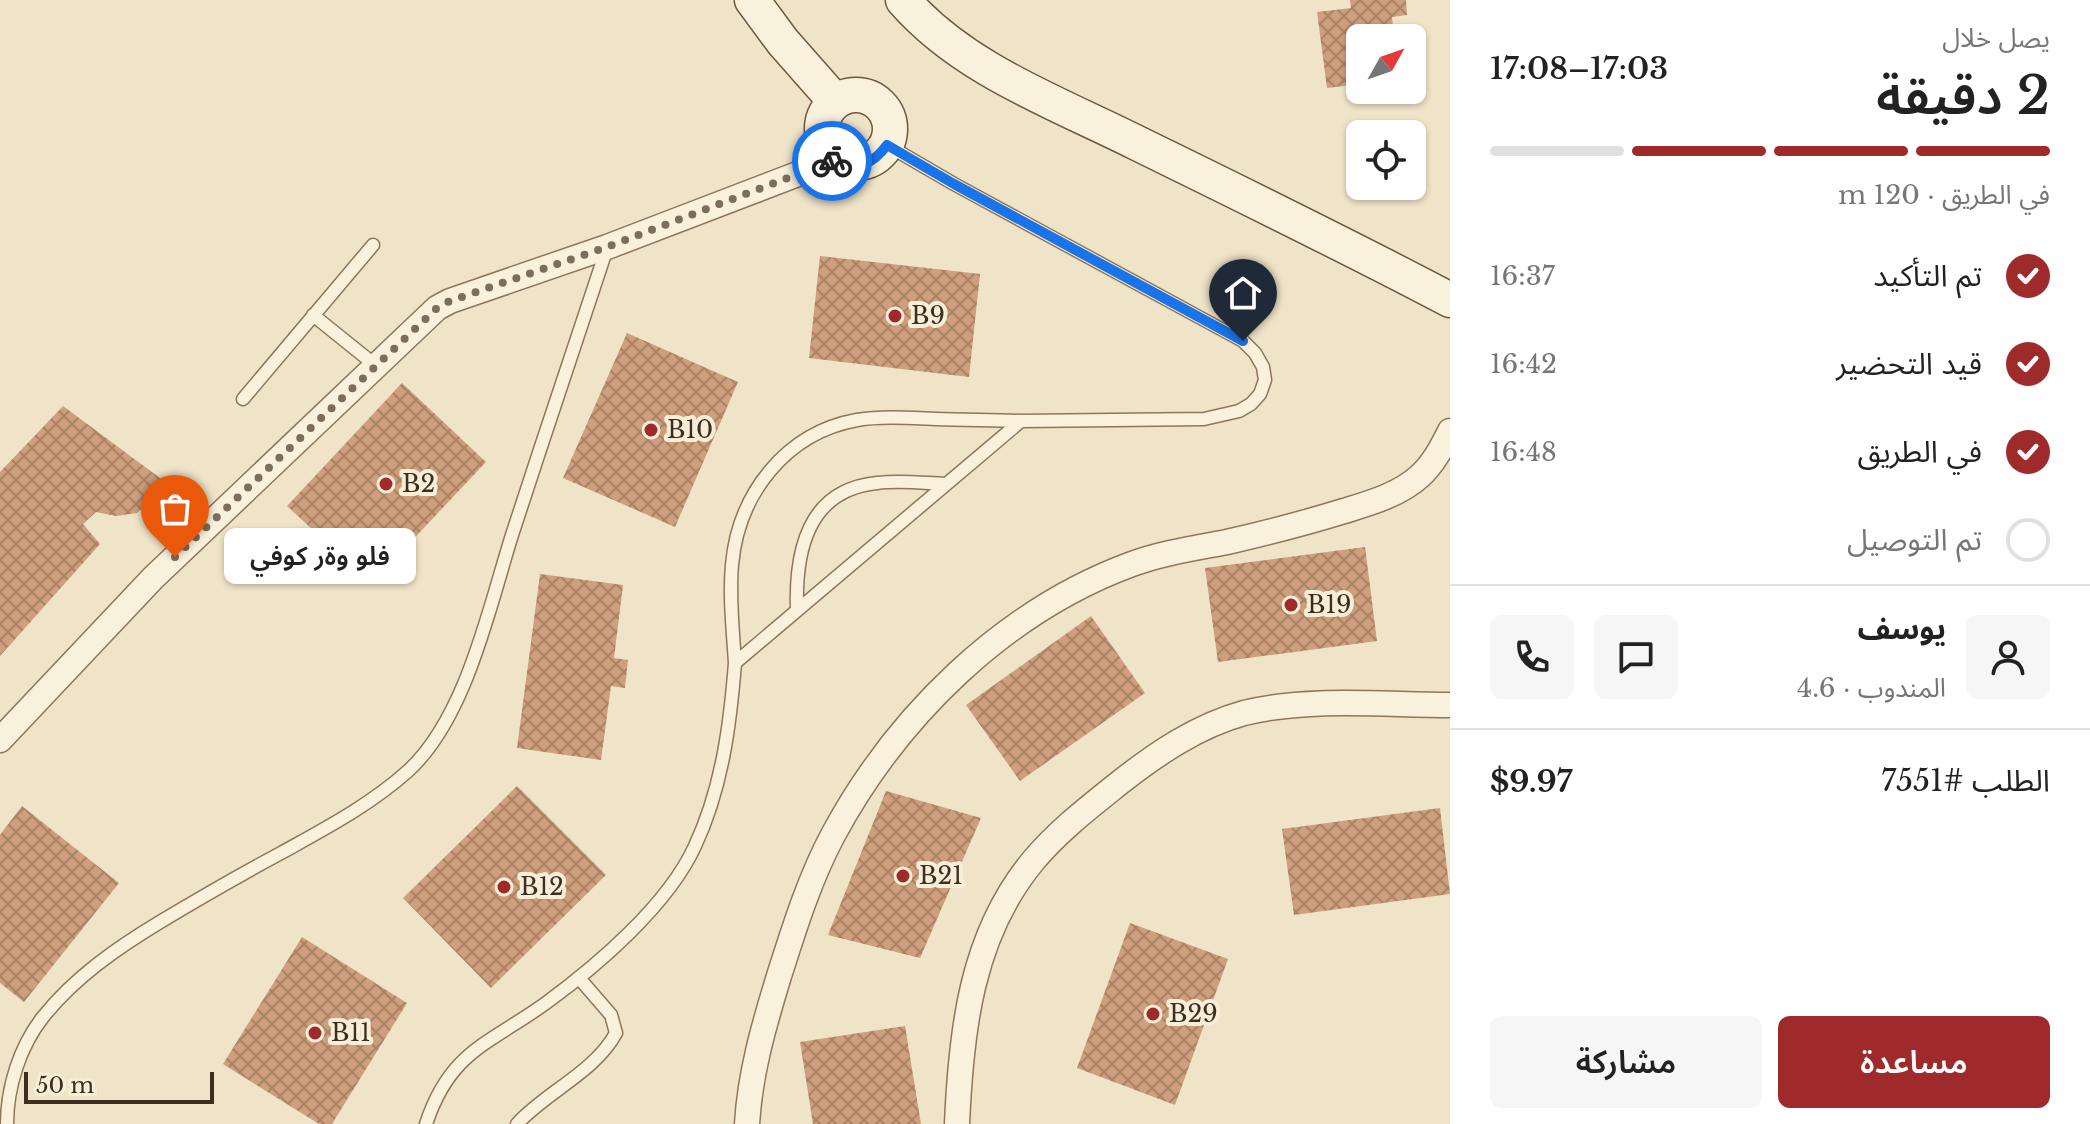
<!DOCTYPE html>
<html lang="ar">
<head>
<meta charset="utf-8">
<style>
  body { margin:0; font-family:"Libre Baskerville","Noto Sans Arabic",serif; background:#f6f6f6; color:#222; direction:rtl; height:100vh; display:flex; flex-direction:column; font-size:30px; white-space:nowrap }
  * { box-sizing:border-box; margin:0 }
  p { font-size:26px; color:#767676 }
  .icon { flex:none; width:44px; height:44px; fill:none; stroke:currentColor; stroke-width:2; stroke-linecap:round; stroke-linejoin:round }
  .map { position:relative; flex:1; overflow:hidden; direction:ltr }
  .drawer { display:flex; flex-direction:column; background:#fff; width:640px }
  .drawer>* { flex:none }
  .needle { width:52px; rotate:50deg }
  .tools { position:absolute; left:1346px; top:24px; display:grid; gap:16px }
  .tools a { display:grid; place-items:center; width:80px; height:80px; border-radius:12px; background:#fff; box-shadow:0 2px 6px #0004; font-size:40px }
  .scale { position:absolute; left:24px; bottom:20px; width:190px; box-sizing:border-box; padding-left:8px; border:4px solid #3d2e20; border-top:0; font-size:22px; line-height:28px; white-space:nowrap; color:#3d2e20; -webkit-text-stroke:6px #f7eed8; paint-order:stroke }
  .pin { position:absolute; display:grid; place-items:center; width:68px; height:68px; color:#fff; margin:-82px -34px; border-radius:50% 50% 50% 0; rotate:-45deg; box-shadow:0 0 8px #0007 }
  .pin .icon { rotate:45deg }
  .courier { position:absolute; display:grid; place-items:center; width:80px; height:80px; margin:-40px; border:6px solid #1a73e8; border-radius:50%; background:#fff; color:#222; box-shadow:0 2px 10px #0007 }
  .bubble { position:absolute; height:56px; border-radius:12px; background:#fff; box-shadow:0 2px 6px #0004; font-size:26px; font-weight:600; line-height:56px; text-align:center; direction:rtl }
  .head em { font-style:normal; font-weight:600 }
  .head div { display:flex; flex-direction:column-reverse }
  .head { display:flex; align-items:center; justify-content:space-between; height:136px; padding:0 40px }
  h1 { font-size:52px; font-weight:600; line-height:60px }
  .bar { display:grid; grid-template-columns:repeat(4,1fr); gap:12px 8px; align-content:center; height:96px; padding:0 40px }
  .bar i { height:10px; border-radius:6px; background:#e0e0e0 }
  .bar .selected { background:#9e2a2b }
  .bar p { grid-column:span 4 }
  .line { display:flex; align-items:center; gap:20px; padding:0 40px; border-top:2px solid #e0e0e0 }
  .line div { flex:1 }
  .round { display:grid; place-items:center; flex:none; width:84px; height:84px; border-radius:12px; background:#f6f6f6 }
  ol { padding:0 40px; list-style:none }
  li { display:flex; align-items:center; gap:24px; height:88px }
  li p { margin-inline-start:auto }
  li .icon { padding:8px; border-radius:50%; background:#9e2a2b; color:#fff; stroke-width:4 }
  li:last-child { color:#767676 }
  li i { width:44px; height:44px; border:4px solid #e0e0e0; border-radius:50% }
  .cta { display:flex; gap:16px; margin-top:auto; padding:16px 40px }
  .cta a { flex:1; height:92px; border-radius:12px; background:#9e2a2b; color:#fff; font-size:32px; font-weight:600; line-height:92px; text-align:center }
  .cta a+a { background:#f6f6f6; color:#222 }
  main { display:flex; flex:1; min-height:0 }
  .map>svg:first-child { display:block }
  .building { fill:url(#building-cross-hatch) }
  .lines { fill:none; stroke-linecap:round; stroke-linejoin:round }
  .lane-casing { stroke:#8d765c; stroke-width:15 }
  .street-casing { stroke:#8d765c; stroke-width:27 }
  .secondary-casing { stroke:#6f573f; stroke-width:37 }
  .lane { stroke:#faf1dc; stroke-width:12 }
  .street { stroke:#faf1dc; stroke-width:24 }
  .secondary { stroke:#faf1dc; stroke-width:34 }
  .done { stroke:#7c6e5b; stroke-width:8; stroke-dasharray:0 14.4 }
  .route { stroke:#1a73e8; stroke-width:10 }
  .poi-dot { fill:#9e2a2b; stroke:#f7eed8; stroke-width:3 }
  .labels { text-anchor:middle; stroke-width:8; stroke-linejoin:round; paint-order:stroke }
  .poi-label { font-size:24px; fill:#3d2e20; stroke:#f7eed8; text-anchor:start }
</style>
</head>
<body>
<main>
<section class="drawer">
<div class="head"><div><h1>2 دقيقة</h1><p>يصل خلال</p></div><em>17:03–17:08</em></div>
<div class="bar"><i class="selected"></i><i class="selected"></i><i class="selected"></i><i></i><p>في الطريق · 120 m</p></div>
<ol>
<li><svg class="icon" aria-label="check" viewBox="0 0 24 24"><path d="M5 12l5 5 9-10"/></svg>تم التأكيد<p>16:37</p></li>
<li><svg class="icon" aria-label="check" viewBox="0 0 24 24"><path d="M5 12l5 5 9-10"/></svg>قيد التحضير<p>16:42</p></li>
<li><svg class="icon" aria-label="check" viewBox="0 0 24 24"><path d="M5 12l5 5 9-10"/></svg>في الطريق<p>16:48</p></li>
<li><i></i>تم التوصيل</li>
</ol>
<div class="line" style="height:144px"><a class="round"><svg class="icon" aria-label="person" viewBox="0 0 24 24"><circle cx="12" cy="8" r="4"/><path d="M4 21q1-7 8-7t8 7"/></svg></a><div><b>يوسف</b><p>المندوب · 4.6</p></div><a class="round"><svg class="icon" aria-label="chat" viewBox="0 0 24 24"><path d="M4 5h16v11H9l-5 4z"/></svg></a><a class="round"><svg class="icon" aria-label="phone" viewBox="0 0 24 24"><path d="M5 4h4l2 5-3 2q2 4 5 5l2-3 5 2v4C11 20 4 13 5 4z"/></svg></a></div>
<div class="line" style="height:104px"><div>الطلب #7551</div><b>$9.97</b></div>
<div class="cta"><a>مساعدة</a><a>مشاركة</a></div>
</section>
<div class="map">
<svg width="1450" height="1124" viewBox="0 0 1450 1124">
  <defs>
    <pattern id="building-cross-hatch" width="8" height="8" patternUnits="userSpaceOnUse" patternTransform="scale(2)"><rect width="8" height="8" fill="#cf9f7d"/><path d="M0 0l8 8M0 8l8-8" fill="none" stroke="#a98266"/></pattern>
  </defs>
  <rect width="100%" height="100%" fill="#f0e4c8"/>
  <!-- building -->
  <path class="building" d="M1350,0H1406L1407,15L1392,17L1394,38H1360V84L1327,88L1317,12L1351,8Z
    M820,256L980,274L969,377L809,358Z
    M627,333L738,382L675,527L563,478Z
    M402,383L486,462L371,584L287,506Z
    M63,406L168,484L137,513L116,516L96,512L83,524L100,544L0,656V472Z
    M1365,547L1377,641L1218,662L1205,568Z
    M540,574L623,585L614,658L628,660L625,688L611,686L601,760L517,748Z
    M1091,616L1145,693L1020,781L966,705Z
    M517,786L606,875L491,988L403,898Z
    M886,791L981,818L920,958L828,935Z
    M22,806L119,883L24,1002L0,983V835Z
    M1440,808L1450,894L1294,915L1282,829Z
    M1130,923L1228,959L1175,1105L1077,1068Z
    M302,937L407,1003L332,1124H319L223,1064Z
    M905,1026L921,1124H813L800,1042Z"/>
  <g class="lines">
    <defs>
      <path id="lane" d="M313,315L375,365
        M243,399L373,245
        M797,610C795,552 807,490 877,483C900,480 923,483 946,484
        M735,663C733,631 729,597 732,565C738,495 785,433 857,420C883,416 910,418 936,419C964,420 993,420 1021,421
        M7,1124C7,1087 20,1046 43,1017C75,977 117,948 160,922C200,898 240,875 281,853C326,828 370,805 408,771C466,718 489,608 512,535C543,439 576,343 607,248
        M426,1124C450,1051 489,1044 546,1003C598,965 668,905 695,846C722,788 730,726 735,663L1021,421L1204,419L1239,411L1251,404L1260,394L1265,380L1263,367L1255,353L1243,341L954,184L887,145
        M517,1124C546,1092 595,1072 616,1033L611,1015L579,978"/>
      <path id="street" d="M0,740L153,578L437,308L450,301L607,247L837,159
        M747,1124C750,1073 764,1025 779,976C794,929 809,880 833,835C897,716 1004,611 1132,564C1162,553 1195,548 1227,542C1266,533 1305,523 1344,511C1370,503 1399,495 1420,476C1434,463 1442,447 1450,431
        M957,1124C961,1031 971,936 1033,861C1057,832 1088,808 1118,784C1156,754 1197,726 1244,713C1308,697 1384,705 1450,705"/>
      <path id="secondary" d="M752,0L783,42L835,101
        M903,0C963,69 1055,102 1135,142C1241,194 1346,245 1450,300
        M822 129a34 34 0 1 1 68 0a34 34 0 1 1-68 0Z"/>
    </defs>
    <!-- lane casing -->
    <use href="#lane" class="lane-casing"/>
    <!-- street casing -->
    <use href="#street" class="street-casing"/>
    <!-- secondary casing -->
    <use href="#secondary" class="secondary-casing"/>
    <!-- lane -->
    <use href="#lane" class="lane"/>
    <!-- street -->
    <use href="#street" class="street"/>
    <!-- secondary -->
    <use href="#secondary" class="secondary"/>
  </g>
  <g class="lines">
    <!-- done -->
    <path class="done" d="M175,557L437,308L450,301L607,247L832,161"/>
    <!-- route -->
    <path class="route" d="M832,161C855,155 862,178 887,145L954,184L1243,341"/>
  </g>
  <!-- markers -->
  <g class="poi-dot">
    <circle cx="895" cy="316" r="8"/>
    <circle cx="651" cy="430" r="8"/>
    <circle cx="386" cy="484" r="8"/>
    <circle cx="1291" cy="605" r="8"/>
    <circle cx="903" cy="876" r="8"/>
    <circle cx="504" cy="887" r="8"/>
    <circle cx="1153" cy="1014" r="8"/>
    <circle cx="315" cy="1033" r="8"/>
  </g>
  <g class="labels">
    <!-- poi labels -->
    <g class="poi-label">
      <text x="911" y="324">B9</text>
      <text x="667" y="438">B10</text>
      <text x="402" y="492">B2</text>
      <text x="1307" y="613">B19</text>
      <text x="919" y="884">B21</text>
      <text x="520" y="895">B12</text>
      <text x="1169" y="1022">B29</text>
      <text x="331" y="1041">B11</text>
    </g>
  </g>
</svg>
<div class="tools">
<a><svg class="needle" viewBox="-14 -14 28 28"><path d="M0-13l5 13h-10z" fill="#e53935"/><path d="M0 13l5-13h-10z" fill="#767676"/></svg></a>
<a><svg class="icon" aria-label="locate" viewBox="0 0 24 24"><circle cx="12" cy="12" r="6"/><path d="M12 2v4M12 18v4M2 12h4M18 12h4"/></svg></a>
</div>
<div class="scale">50 m</div>
<div class="pin" style="left:175px;top:557px;background:#ea580c"><svg class="icon" aria-label="bag" viewBox="0 0 24 24"><path d="M5 8h14l-1 12H6zM9 8a3 3 0 0 1 6 0"/></svg></div>
<div class="pin" style="left:1243px;top:341px;background:#1f2937"><svg class="icon" aria-label="home" viewBox="0 0 24 24"><path d="M3 11l9-7 9 7M6 9v11h12V9"/></svg></div>
<div class="courier" style="left:832px;top:161px"><svg class="icon" aria-label="bike" viewBox="0 0 24 24"><circle cx="6" cy="16" r="4"/><circle cx="18" cy="16" r="4"/><path d="M6 16l4-8h5l3 8M10 8l3 8H6M13 5h3"/></svg></div>
<div class="bubble" style="left:224px;top:528px;width:192px">فلو وةر كوفي</div>
</div>
</main>
</body>
</html>
